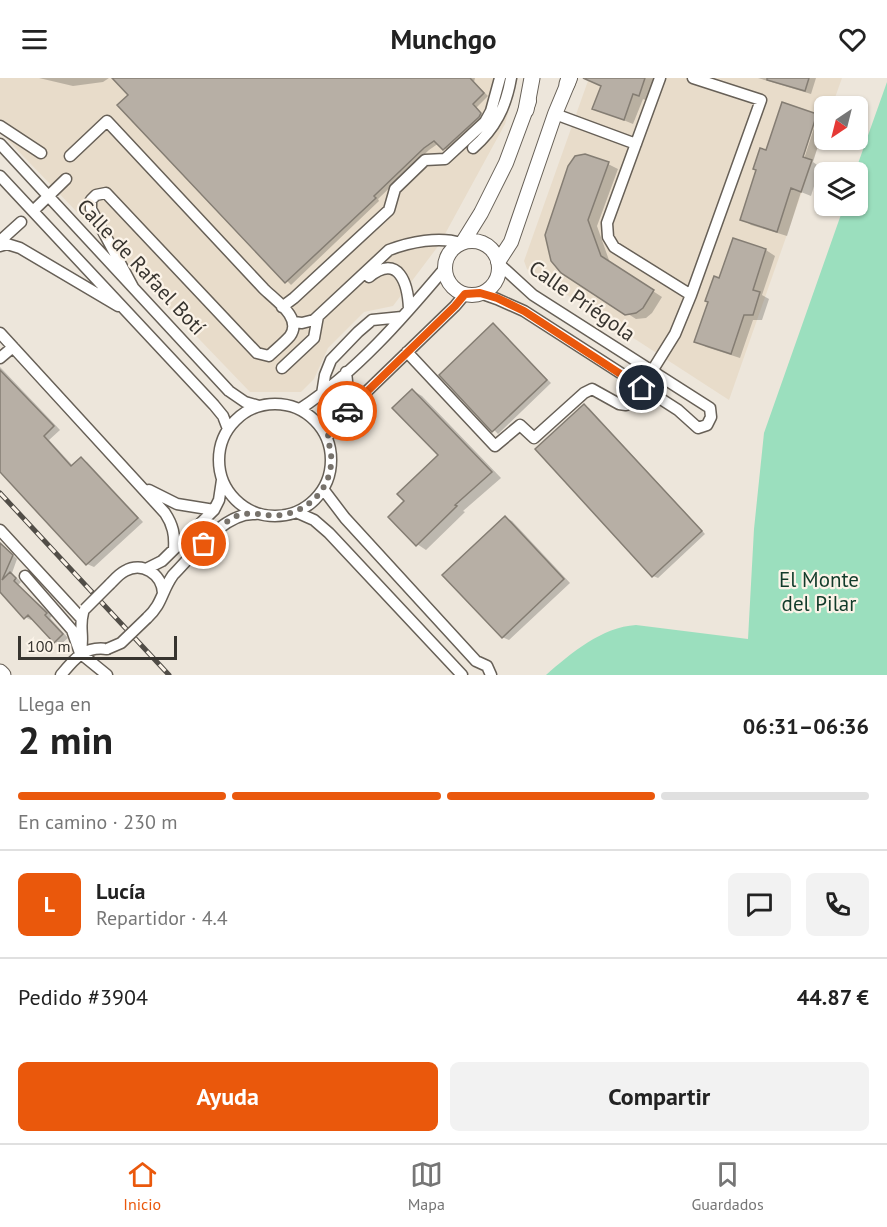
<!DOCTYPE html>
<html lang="es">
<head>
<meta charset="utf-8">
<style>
  body { margin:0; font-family:"PT Sans",sans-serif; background:#f2f2f2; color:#222; height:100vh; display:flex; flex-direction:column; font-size:22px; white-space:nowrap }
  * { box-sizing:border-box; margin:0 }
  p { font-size:20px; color:#767676 }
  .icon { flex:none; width:33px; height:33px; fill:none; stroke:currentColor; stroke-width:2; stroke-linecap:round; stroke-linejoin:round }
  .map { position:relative; height:597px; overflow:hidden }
  .panel { display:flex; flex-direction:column; background:#fff; flex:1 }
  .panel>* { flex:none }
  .needle { width:39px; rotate:215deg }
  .controls { position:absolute; left:814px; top:18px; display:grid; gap:12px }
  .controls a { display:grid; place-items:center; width:54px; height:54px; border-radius:9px; background:#fff; box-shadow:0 2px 4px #0004; font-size:30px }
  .scale { position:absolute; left:18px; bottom:15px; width:159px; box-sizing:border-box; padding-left:6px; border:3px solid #37342f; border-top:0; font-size:16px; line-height:21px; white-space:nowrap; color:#37342f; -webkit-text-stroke:4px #fbf3e8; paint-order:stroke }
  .pin { position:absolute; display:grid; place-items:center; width:51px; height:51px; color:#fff; margin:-26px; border:3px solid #fff; border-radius:50%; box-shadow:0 2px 6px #0007 }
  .courier { position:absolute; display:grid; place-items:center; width:60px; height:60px; margin:-30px; border:4px solid #ea580c; border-radius:50%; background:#fff; color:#222; box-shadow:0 2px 8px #0007 }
  .summary em { font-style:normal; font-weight:600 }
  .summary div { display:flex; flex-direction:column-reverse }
  .summary { display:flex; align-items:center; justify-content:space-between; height:102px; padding:0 18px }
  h1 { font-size:39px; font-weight:600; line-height:45px }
  .bar { display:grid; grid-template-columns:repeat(4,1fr); gap:9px 6px; align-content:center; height:72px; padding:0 18px }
  .bar i { height:8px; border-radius:4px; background:#e0e0e0 }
  .bar .current { background:#ea580c }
  .bar p { grid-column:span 4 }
  .line { display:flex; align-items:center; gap:15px; padding:0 18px; border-top:2px solid #e0e0e0 }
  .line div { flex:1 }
  .round { display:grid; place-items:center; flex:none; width:63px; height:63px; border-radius:9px; background:#f2f2f2 }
  .primary-button { display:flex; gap:12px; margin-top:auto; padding:12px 18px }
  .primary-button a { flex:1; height:69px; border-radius:9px; background:#ea580c; color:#fff; font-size:24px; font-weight:600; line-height:69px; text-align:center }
  .primary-button a+a { background:#f2f2f2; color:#222 }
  header { display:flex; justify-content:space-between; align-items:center; height:78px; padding:0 18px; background:#fff; font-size:27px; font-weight:600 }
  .menu { display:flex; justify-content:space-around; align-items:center; height:84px; border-top:2px solid #e0e0e0; background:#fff; font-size:16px; color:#767676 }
  .menu a { display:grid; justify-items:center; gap:3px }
  .menu .current { color:#ea580c }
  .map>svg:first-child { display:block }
  .built { fill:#e8dcca }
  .green { fill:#9bdfbe }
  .shadow { fill:#0003 }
  .building { fill:#b7afa5; stroke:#847d73; stroke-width:1.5 }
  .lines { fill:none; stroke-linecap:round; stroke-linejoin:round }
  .minor-casing { stroke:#676057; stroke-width:13 }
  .major-casing { stroke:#676057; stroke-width:16 }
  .highway-casing { stroke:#676057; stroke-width:17 }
  .minor { stroke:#fff; stroke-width:10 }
  .major { stroke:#fff; stroke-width:14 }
  .highway { stroke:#fff; stroke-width:15 }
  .rail-casing { stroke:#514d47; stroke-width:5 }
  .rail { stroke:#fbf3e8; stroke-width:3; stroke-dasharray:9; stroke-linecap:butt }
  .minor-bridge-casing { stroke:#676057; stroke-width:13; stroke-linecap:butt }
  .minor-bridge { stroke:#fff; stroke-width:10 }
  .done { stroke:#77726b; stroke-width:6; stroke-dasharray:0 10.8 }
  .route { stroke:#ea580c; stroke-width:8 }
  .labels { text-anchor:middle; stroke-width:4.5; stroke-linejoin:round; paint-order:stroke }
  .street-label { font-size:21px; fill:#37342f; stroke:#fbf3e8 }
  .park-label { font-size:21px; fill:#113b2a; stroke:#fbf3e8 }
</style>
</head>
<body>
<header><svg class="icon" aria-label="menu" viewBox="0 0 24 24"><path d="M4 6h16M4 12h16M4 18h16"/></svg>Munchgo<svg class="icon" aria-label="heart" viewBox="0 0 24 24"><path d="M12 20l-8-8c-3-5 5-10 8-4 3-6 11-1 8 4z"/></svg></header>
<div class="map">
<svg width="887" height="597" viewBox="0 0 887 597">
  <rect width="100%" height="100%" fill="#ede6db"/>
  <!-- built -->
  <path class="built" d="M0,0H518L505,46L439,167L393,228L364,234L328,270L314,301L301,314H250L0,54Z
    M589,0H842L832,28H825V48L729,322L527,191L524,183Z"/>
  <!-- green -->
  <path class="green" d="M887,4V597H546C571,575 602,549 636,547L748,561L754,451L764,355L844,128H858V94H855Z"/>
  <!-- shadow -->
  <path class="shadow" d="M39,0H109L103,4L73,8Z
    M114,0H475L474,4L488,18L476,30L485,39L449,74L439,65L429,72L378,121L379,123L291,207L119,28L130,17Z
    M598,0H653L656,2L648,23L643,21L633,46L594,30L602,8Z
    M758,0H816L811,16Z
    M818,38L825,42V46L813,84L820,89L811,118L801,114L787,158L751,147L742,141L799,86L802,87Z
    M608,86L618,91L597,148L610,185L662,219L652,235L646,240L636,241L562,194Z
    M734,162L766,172L775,178L762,217L769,221L762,242H753L740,280L706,269L696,263Z
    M493,247L551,305L498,356L441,297Z
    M0,289L60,352L49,362L73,388L81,381L87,384L143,444L94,489L87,486L0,392Z
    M412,312L422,318L501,400L463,433L465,434L426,472L417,466L406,423L440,377Z
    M585,328L589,330L705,456L658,500L653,498Z
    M505,440L512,443L570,505L509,562L502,559Z
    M0,464L17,481L12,495L21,504L18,507L47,533L52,538L50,540L68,560L60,567L55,564L33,540L31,542L25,539L0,512Z"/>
  <!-- building -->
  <path class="building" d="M112,0H470L484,15L473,26L481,35L479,39L443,72L434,63L424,70L374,118L376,120L285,205L117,27L128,17Z
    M583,0H645L639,18L633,16L624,42L592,31L601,8Z
    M767,0H809L805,13L767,2Z
    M782,24L817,36L803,79L812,82L801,114L791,110L777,154L740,142L756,92L753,91L760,70L766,72Z
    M585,76L609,84L588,142L601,178L654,212L643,230L636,235L625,237L561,195L551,183L545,157L568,88L575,78Z
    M733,160L766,171L753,212L760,214L753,237H744L731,276L694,264L708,224L705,223L714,198L719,200Z
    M493,245L547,302L492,354L439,297Z
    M0,292L54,348L44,358L71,388L81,379L138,440L86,487L0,394Z
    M412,311L492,394L455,427L457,428L416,468L388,439L404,423L397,416L438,377L392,330Z
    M584,326L702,453L652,499L535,371Z
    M505,438L564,501L502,560L442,497Z
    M0,465L13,477L2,502L10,494L16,500L14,503L47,535L45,537L63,556L54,565L28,537L24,541L0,514Z"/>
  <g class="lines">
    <defs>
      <path id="minor" d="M660,0L607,145L608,159L614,169L691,217
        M555,36L636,66
        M0,48L41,75
        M0,66L229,313L245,324L259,328
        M473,70C495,51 506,29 511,0
        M70,78L107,43L264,211C275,222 303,240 290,258C284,265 275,272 269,278L257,275L106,115L96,117L91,122V131L133,209
        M0,98L214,327L223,338L228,351
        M33,133L66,101
        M0,163L21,144
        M0,168L7,166L20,170L118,228
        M369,199C399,175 408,206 409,231
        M480,215L497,221L524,233L678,332L698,350L707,347L711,339L710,330L533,217L498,185
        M282,229L294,220L389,132L395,111L425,82L445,81L485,44L491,33L500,0
        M293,244L302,245L314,242L389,172C410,164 439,158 461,165
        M0,255L165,435C173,447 175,457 174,471
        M407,274L495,368L520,347L534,360L584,315L592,311L619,326L626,327L642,310
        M0,280L13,269
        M282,290L314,260L318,238
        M652,293L675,256L691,217L761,22L693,0
        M346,294L348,313L361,319
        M322,316L325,297L331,282L358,254L372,242L402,239
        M219 382a56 56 0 1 1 112 0a56 56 0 1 1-112 0Z
        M300,331C356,294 402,241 445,190
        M327,359L361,319L455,228L465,216
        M323,411L345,440L476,583L487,588L491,597
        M149,412L177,426L214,432
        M296,434L314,442L329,455L462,597
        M0,452L81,540
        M146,491L162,483L214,432L219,422L222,402
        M25,498L72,552L80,575L107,597
        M110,506C115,501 119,496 125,493C142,483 162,496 163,515
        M147,540C163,525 161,514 173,497C194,476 224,434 255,436
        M81,572C84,559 79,548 83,535
        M61,597C74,581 84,568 107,571"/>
      <path id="major" d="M445 190a27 27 0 1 1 54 0a27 27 0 1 1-54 0Z
        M463,164L481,135L506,85L529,23
        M498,184L511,164L555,36L570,0"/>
      <path id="highway" d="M567,6L569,0
        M526,32L532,0
        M0,594L3,597"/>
    </defs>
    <!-- minor casing -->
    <use href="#minor" class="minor-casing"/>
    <!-- major casing -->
    <use href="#major" class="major-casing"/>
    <!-- highway casing -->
    <use href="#highway" class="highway-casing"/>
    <!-- minor -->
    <use href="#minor" class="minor"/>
    <!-- major -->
    <use href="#major" class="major"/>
    <!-- highway -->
    <use href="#highway" class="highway"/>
    <defs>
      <path id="rail" d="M0,415L169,597"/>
    </defs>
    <!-- rail casing -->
    <use href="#rail" class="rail-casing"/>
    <!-- rail -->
    <use href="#rail" class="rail"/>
    <defs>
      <path id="minor-bridge" d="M85,531L110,506
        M107,571L121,565L147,540"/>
    </defs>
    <!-- minor-bridge casing -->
    <use href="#minor-bridge" class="minor-bridge-casing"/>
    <!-- minor-bridge -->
    <use href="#minor-bridge" class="minor-bridge"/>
  </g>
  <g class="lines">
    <!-- done -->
    <path class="done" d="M204,466C215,456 225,441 240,437C254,433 267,439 281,437C311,433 334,407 331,376C331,371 328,364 327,359L347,333"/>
    <!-- route -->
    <path class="route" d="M347,333L455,228L465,216L480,215L497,220L524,233L642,310"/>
  </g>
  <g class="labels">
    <!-- street labels -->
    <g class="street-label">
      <text transform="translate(141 189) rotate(47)" y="7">Calle de Rafael Botí</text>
      <text transform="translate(582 223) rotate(35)" y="7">Calle Priégola</text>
    </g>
    <!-- park labels -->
    <g class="park-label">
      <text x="819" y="509">El Monte<tspan x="819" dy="24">del Pilar</tspan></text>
    </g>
  </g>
</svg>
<div class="controls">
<a><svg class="needle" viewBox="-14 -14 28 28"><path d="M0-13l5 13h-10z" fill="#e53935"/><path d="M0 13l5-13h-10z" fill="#767676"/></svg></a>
<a><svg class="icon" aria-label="layers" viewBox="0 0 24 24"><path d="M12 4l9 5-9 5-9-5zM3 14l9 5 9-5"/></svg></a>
</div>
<div class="scale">100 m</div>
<div class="pin" style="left:204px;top:466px;background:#ea580c"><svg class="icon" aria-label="bag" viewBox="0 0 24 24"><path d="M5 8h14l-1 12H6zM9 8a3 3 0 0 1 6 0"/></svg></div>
<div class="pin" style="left:642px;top:310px;background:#1f2937"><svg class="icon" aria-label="home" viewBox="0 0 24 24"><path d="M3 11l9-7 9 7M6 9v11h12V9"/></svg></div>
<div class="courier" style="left:347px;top:333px"><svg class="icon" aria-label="car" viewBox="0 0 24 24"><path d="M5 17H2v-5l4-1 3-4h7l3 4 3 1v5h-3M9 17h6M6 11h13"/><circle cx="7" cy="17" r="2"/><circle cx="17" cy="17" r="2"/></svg></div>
</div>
<section class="panel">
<div class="summary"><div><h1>2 min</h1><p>Llega en</p></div><em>06:31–06:36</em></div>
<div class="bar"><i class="current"></i><i class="current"></i><i class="current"></i><i></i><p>En camino · 230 m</p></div>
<div class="line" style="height:108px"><b class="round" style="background:#ea580c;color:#fff">L</b><div><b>Lucía</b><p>Repartidor · 4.4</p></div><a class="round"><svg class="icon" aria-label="chat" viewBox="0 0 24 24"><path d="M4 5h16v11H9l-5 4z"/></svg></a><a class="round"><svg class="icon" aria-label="phone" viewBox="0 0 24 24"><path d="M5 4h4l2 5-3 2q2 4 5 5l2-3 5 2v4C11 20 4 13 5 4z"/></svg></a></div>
<div class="line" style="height:78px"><div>Pedido #3904</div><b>44.87 €</b></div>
<div class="primary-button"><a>Ayuda</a><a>Compartir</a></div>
</section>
<nav class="menu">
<a class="current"><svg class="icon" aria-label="home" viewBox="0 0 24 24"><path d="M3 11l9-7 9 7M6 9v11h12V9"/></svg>Inicio</a>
<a><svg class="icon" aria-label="map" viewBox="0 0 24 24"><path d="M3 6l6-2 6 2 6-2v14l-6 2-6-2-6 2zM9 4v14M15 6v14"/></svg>Mapa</a>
<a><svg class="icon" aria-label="saved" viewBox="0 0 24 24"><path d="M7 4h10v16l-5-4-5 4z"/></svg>Guardados</a>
</nav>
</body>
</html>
